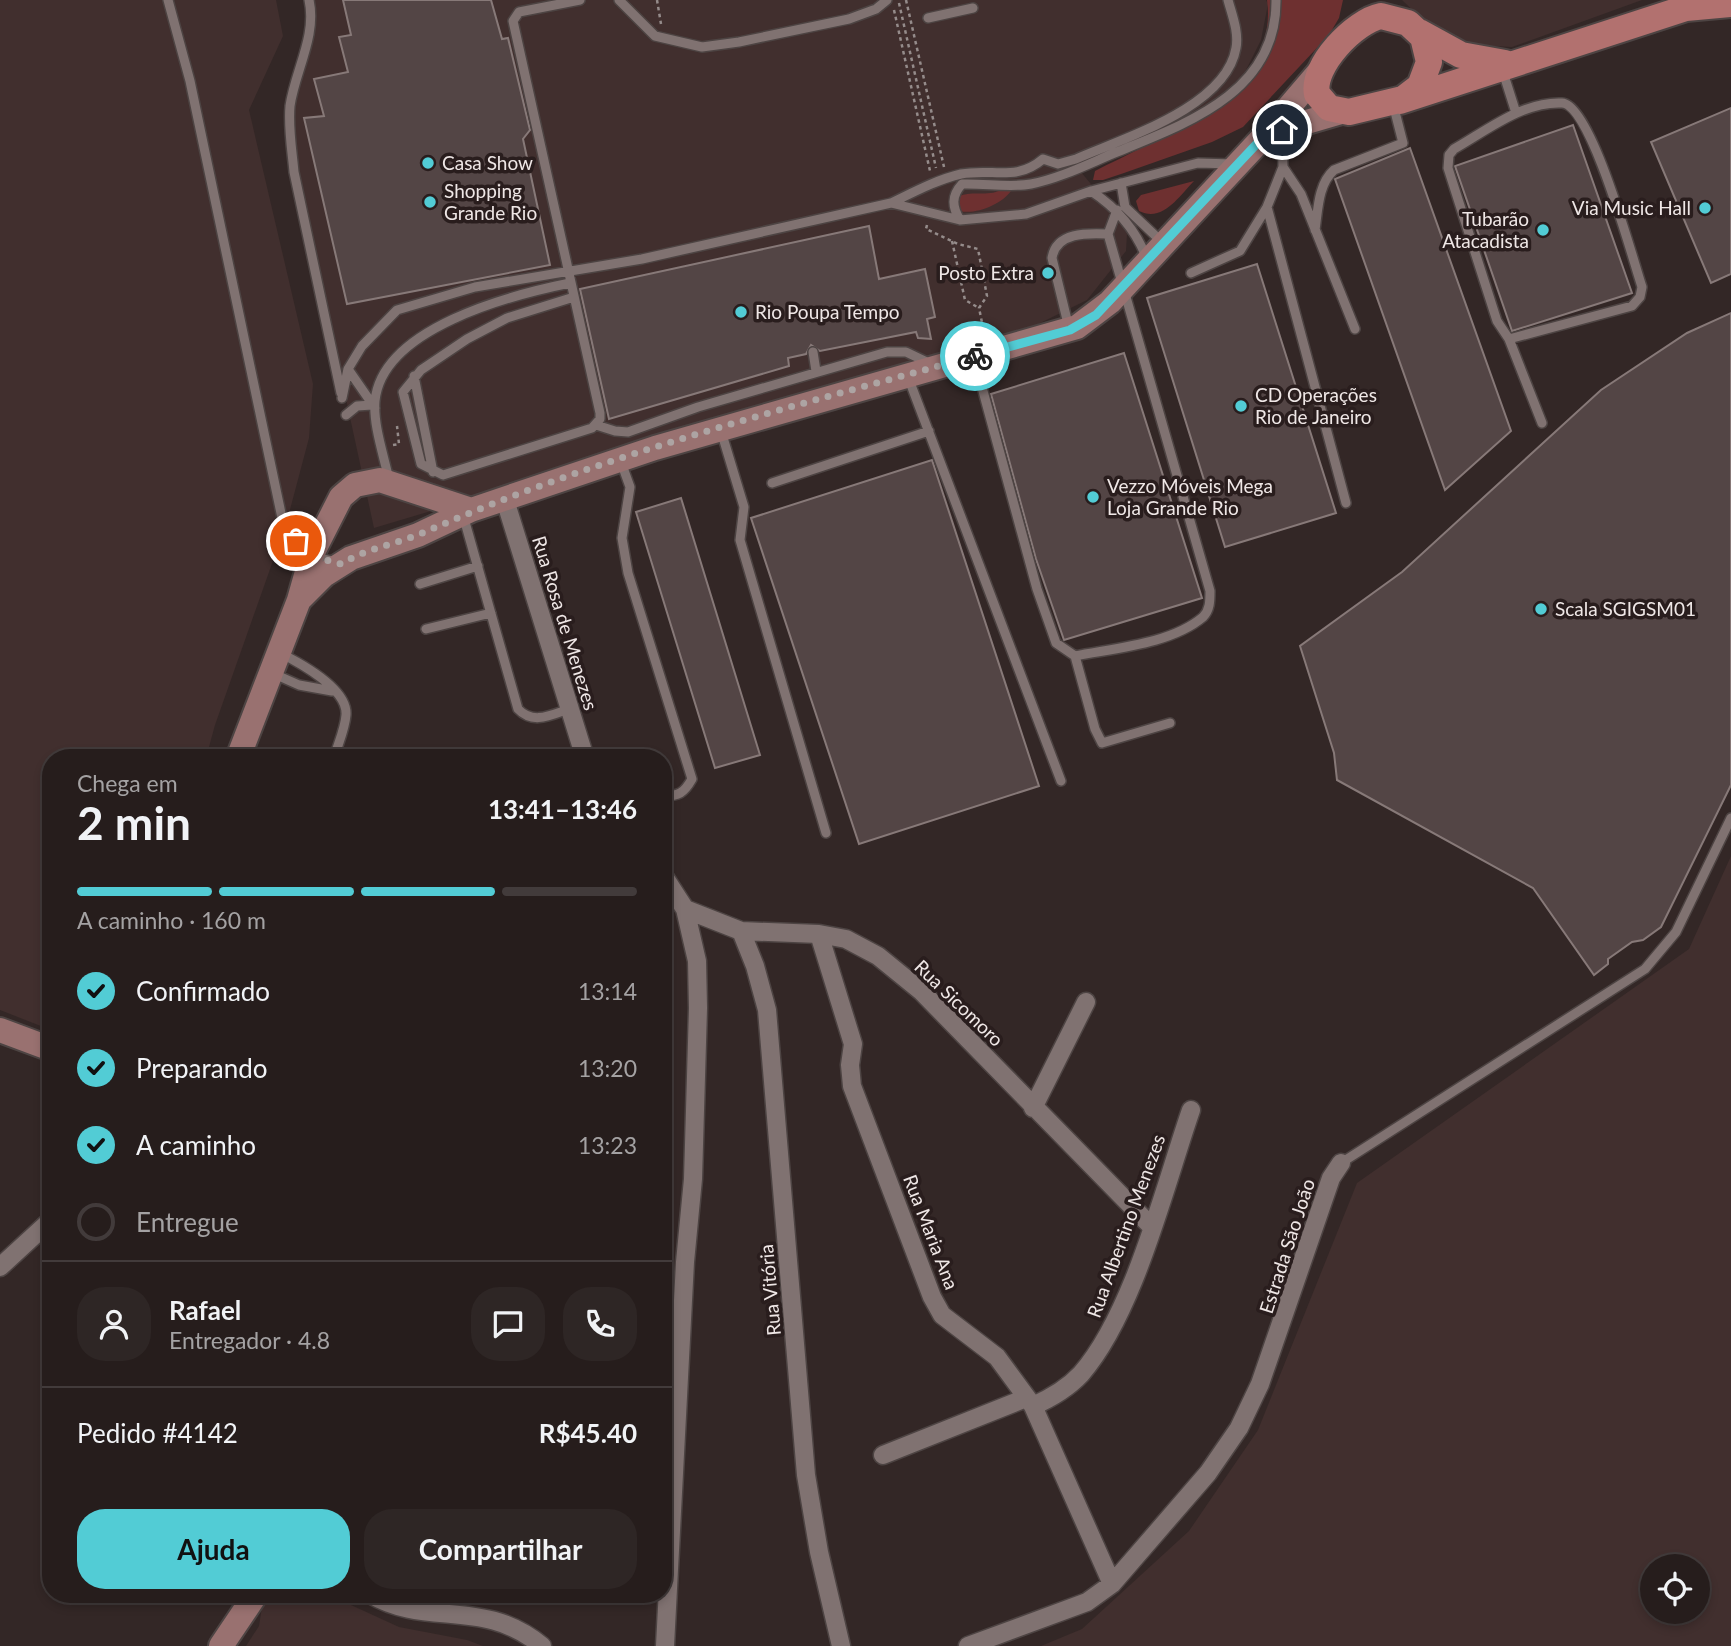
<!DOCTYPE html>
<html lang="pt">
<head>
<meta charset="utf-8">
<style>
  body { margin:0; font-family:Lato,sans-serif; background:#2e2625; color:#f1f3f6; height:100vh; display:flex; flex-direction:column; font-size:26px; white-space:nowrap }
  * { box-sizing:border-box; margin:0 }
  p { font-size:23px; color:#a4a2a3 }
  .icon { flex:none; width:38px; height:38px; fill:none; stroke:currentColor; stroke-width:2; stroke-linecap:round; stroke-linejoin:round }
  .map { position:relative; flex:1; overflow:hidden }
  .sheet { position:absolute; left:42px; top:749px; width:630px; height:854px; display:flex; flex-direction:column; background:#261d1c; border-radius:28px; box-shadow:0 4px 10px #0003,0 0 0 2px #423b3b }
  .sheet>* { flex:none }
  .fabs { position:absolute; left:1640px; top:1554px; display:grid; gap:14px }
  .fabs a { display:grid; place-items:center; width:70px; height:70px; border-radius:50%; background:#261d1c; box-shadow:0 4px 10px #0003,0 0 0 2px #423b3b; font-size:35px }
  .pin { position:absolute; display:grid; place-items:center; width:60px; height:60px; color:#fff; margin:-30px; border:4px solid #fff; border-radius:50%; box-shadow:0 2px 7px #0007 }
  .courier { position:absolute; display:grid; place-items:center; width:70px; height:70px; margin:-35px; border:5px solid #52ccd5; border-radius:50%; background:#fff; color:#222; box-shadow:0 2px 9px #0007 }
  .summary em { font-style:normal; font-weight:700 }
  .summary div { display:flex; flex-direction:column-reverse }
  .summary { display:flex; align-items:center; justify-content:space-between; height:119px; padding:0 35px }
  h1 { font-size:46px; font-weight:700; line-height:52px }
  .bar { display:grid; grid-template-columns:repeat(4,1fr); gap:10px 7px; align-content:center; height:84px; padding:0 35px }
  .bar i { height:9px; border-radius:5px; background:#423b3b }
  .bar .current { background:#52ccd5 }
  .bar p { grid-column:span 4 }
  .line { display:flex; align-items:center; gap:18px; padding:0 35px; border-top:2px solid #423b3b }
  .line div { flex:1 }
  .round { display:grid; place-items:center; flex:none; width:74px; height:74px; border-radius:28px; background:#2e2625 }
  ol { padding:0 35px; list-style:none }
  li { display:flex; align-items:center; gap:21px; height:77px }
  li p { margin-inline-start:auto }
  li .icon { padding:7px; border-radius:50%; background:#52ccd5; color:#111; stroke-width:4 }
  li:last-child { color:#a4a2a3 }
  li i { width:38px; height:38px; border:4px solid #423b3b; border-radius:50% }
  .action { display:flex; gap:14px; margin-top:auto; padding:14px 35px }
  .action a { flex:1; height:80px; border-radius:28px; background:#52ccd5; color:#111; font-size:28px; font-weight:700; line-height:80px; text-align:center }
  .action a+a { background:#2e2625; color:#f1f3f6 }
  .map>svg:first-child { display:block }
  .built { fill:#412f2e; fill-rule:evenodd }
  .green { fill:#6e3030 }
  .building { fill:#534545; stroke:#877978; stroke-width:2 }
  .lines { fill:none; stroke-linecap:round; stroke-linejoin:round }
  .lane-casing { stroke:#4d4443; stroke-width:12 }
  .street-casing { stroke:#4d4443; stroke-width:21 }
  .secondary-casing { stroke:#4d4443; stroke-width:28 }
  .primary-casing { stroke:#4d4443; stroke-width:30 }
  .path { stroke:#958c8b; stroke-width:2.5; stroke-dasharray:3.5 3.5; stroke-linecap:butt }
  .lane { stroke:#807271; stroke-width:9 }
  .street { stroke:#807271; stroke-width:18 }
  .secondary { stroke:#997170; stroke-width:24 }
  .primary { stroke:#b2716f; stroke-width:26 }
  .done { stroke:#ada4a3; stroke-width:7; stroke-dasharray:0 12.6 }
  .route { stroke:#52ccd5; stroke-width:9 }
  .poi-dot { fill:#52ccd5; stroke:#291d1d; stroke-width:2.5 }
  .labels { text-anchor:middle; stroke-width:7; stroke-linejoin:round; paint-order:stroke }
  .poi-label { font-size:19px; fill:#efe7e6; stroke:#291d1d; text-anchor:start }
  .street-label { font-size:19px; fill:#efe7e6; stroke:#291d1d }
</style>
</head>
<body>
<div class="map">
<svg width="1731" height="1646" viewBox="0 0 1731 1646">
  <rect width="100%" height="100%" fill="#332726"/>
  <!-- built -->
  <path class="built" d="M0,0H276L283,36L249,110L313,384L309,438L287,521L215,725L206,758H51V1030L0,1010Z
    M312,0H1266L1268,4L1261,40L1243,76L1210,109L1081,172L1118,217L1127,234L1126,251L1087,300L1032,327L731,413L498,491L374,528L297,173L293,111L310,48Z
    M1402,0H1642L1512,47L1476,45L1428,25Z
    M1731,856V1646H1041L1082,1629L1189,1531L1258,1430L1357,1183L1689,949ZM1652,1566H1698V1612H1652Z
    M270,1594H327L399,1627L467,1640L483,1646H246L259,1626L262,1607Z"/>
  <!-- green -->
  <path class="green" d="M1267,0H1343L1339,18L1329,35L1243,127L1212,142L1124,173L1103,180H1093L1095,171C1161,137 1280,92 1267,0Z
    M1194,181C1179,196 1163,223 1139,211L1136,201L1141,195Z
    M1003,188L1011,191C1002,204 976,215 960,211L959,196C974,190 991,198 1003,188Z"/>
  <!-- building -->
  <path class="building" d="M343,0H491L502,39L508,38L530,130L523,139L550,265L347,304L304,118L324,116L314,79L348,72L339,37L351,35Z
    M1731,108V274L1711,283L1651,142Z
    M1573,125L1632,293L1512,331L1455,166Z
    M1410,148L1511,431L1445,490L1335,179Z
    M869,226L879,279L925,269L935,317L927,319L931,339L918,338L916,332L820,351L811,345L806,354L788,358L789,366L609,419L580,289Z
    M1257,264L1336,513L1225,547L1147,298Z
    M1731,313V785L1661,927L1643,940L1632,942L1608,959V964L1594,975L1533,888L1337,780L1334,753L1300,646L1402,572L1601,390L1687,333Z
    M1124,353L1202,598L1064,640L1036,559L991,394Z
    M932,460L1039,786L859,844L751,518Z
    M681,498L760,755L715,768L636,512Z"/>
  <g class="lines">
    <defs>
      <path id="lane" d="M168,0L190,81L282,518C291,542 311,557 335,562
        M309,0C317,36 295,71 290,106C288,128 292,150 294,172L341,393
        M619,0L655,36L702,47L739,42L849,19L876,9L887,0
        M928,18L973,8
        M1503,72L1516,113
        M1283,167L1301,194L1355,329
        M1121,183L1125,207L1162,242
        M1091,191C1117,208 1136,230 1147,259
        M891,203C914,192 936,180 961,174C993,168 1016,182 1043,159L1058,164L1076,159C1124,138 1226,107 1236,48C1239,32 1232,15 1228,0
        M1267,207L1346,503
        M960,220C952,207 951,196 962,184C984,183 1010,188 1031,184C1061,178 1090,163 1117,152C1188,123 1277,92 1276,0
        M1315,230C1318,210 1318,184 1334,170L1403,143L1393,104
        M1191,273L1240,251L1267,207L1283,167L1282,132
        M574,297L507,318L467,339L421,370L403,392L421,464L443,475L592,428L600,419V413L513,21L519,12L580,0
        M1069,328L1052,258C1056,232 1087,233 1108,234
        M1509,339L1497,321L1448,168L1449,155L1454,149C1486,131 1523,101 1562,103C1591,104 1632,257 1642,287L1640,297L1632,306L1509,339L1542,423
        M813,352L816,371
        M974,358L1037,589L1056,643L1075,656C1115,648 1171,644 1203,617C1210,610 1210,601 1210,591L1108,234L1117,210
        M348,369L375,408
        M414,376L433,472
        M908,377L1061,781
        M342,398L348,369L362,346L397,310L475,287L642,259L891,203L960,220L1026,214L1091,191L1198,163L1233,164
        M346,415L357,406L372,405
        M596,425L615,431L628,432L698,407L887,352H906L929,363
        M721,431L744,507L740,540L826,833
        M621,462L630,487L622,538L628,573L692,779C684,793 679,796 663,796
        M389,480C384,456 373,425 375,401C382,328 511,295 570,283
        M772,483L929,431
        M463,515L518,709C533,725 551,715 569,709
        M420,584L478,566
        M426,629L491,613
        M280,653C300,663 348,689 346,715C345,729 338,744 334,758
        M1075,656L1095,729L1102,743L1170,723
        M272,673L299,685L332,691
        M1341,1163L1645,969L1676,932L1731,818"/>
      <path id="street" d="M505,500L585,758
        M663,875L685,909L697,961L698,1008L693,1179L685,1262L665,1646
        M685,909L741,931L819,934L846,939L878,956L921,991L1151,1226
        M741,931L755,966L767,1010L806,1475L819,1552L841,1646
        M819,934L853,1044L850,1065L852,1086L932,1297L942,1315L997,1357L1033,1406L1112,1584
        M1033,1108L1086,1002
        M0,1267L51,1220
        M1033,1406C1051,1398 1067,1389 1081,1374C1134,1313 1164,1188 1191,1110
        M883,1455L1026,1398
        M370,1594C427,1628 483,1597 542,1646
        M968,1646L1087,1602L1112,1584L1208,1473L1239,1428L1260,1384L1331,1178L1341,1163"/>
      <path id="secondary" d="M1266,134L1341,112
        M299,600L324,575L351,558L418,535L471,510L655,448L1077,327L1110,302L1266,134L1318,73
        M238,758L299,600L312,554L341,497L355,485L380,480L471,510
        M0,1030L51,1049
        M221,1646L256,1594"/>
      <path id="primary" d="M1381,16L1408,23L1423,37L1429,62L1420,86L1403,99L1349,112L1329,108L1317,94C1311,66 1355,21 1381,16Z
        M1419,32L1461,55L1505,63
        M1400,101L1686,8L1731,4"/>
    </defs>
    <!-- lane casing -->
    <use href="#lane" class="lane-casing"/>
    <!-- street casing -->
    <use href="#street" class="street-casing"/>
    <!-- secondary casing -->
    <use href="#secondary" class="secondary-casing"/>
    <!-- primary casing -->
    <use href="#primary" class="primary-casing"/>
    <!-- path -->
    <path class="path" d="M657,0L661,24
      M906,0L944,167
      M899,3L936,168
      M894,10L930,171
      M927,225L926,229L958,244L978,249L987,296L979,308L984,332
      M952,241L965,300L979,308
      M393,445L399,444L397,426"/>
    <!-- lane -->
    <use href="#lane" class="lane"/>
    <!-- street -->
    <use href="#street" class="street"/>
    <!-- secondary -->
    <use href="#secondary" class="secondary"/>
    <!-- primary -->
    <use href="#primary" class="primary"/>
  </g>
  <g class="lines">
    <!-- done -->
    <path class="done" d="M296,541L319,558L341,564C367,548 397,544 425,532C600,455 791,407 975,356"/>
    <!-- route -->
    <path class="route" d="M975,356L1070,330L1096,315L1266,134L1282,130"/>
  </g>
  <!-- markers -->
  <g class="poi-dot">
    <circle cx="428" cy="163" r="7"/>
    <circle cx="430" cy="202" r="7"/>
    <circle cx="1705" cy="208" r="7"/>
    <circle cx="1543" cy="230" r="7"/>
    <circle cx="1048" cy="273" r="7"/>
    <circle cx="741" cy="312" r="7"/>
    <circle cx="1241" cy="406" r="7"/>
    <circle cx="1093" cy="497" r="7"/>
    <circle cx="1541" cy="609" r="7"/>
  </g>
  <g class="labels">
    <!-- poi labels -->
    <g class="poi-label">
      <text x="442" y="170">Casa Show</text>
      <text x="444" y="198">Shopping<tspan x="444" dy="22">Grande Rio</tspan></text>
      <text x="1691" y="215" text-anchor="end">Via Music Hall</text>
      <text x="1529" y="226" text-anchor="end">Tubarão<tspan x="1529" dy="22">Atacadista</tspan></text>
      <text x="1034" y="280" text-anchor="end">Posto Extra</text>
      <text x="755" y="319">Rio Poupa Tempo</text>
      <text x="1255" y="402">CD Operações<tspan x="1255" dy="22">Rio de Janeiro</tspan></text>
      <text x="1107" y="493">Vezzo Móveis Mega<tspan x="1107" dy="22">Loja Grande Rio</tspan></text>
      <text x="1555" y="616">Scala SGIGSM01</text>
    </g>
    <!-- street labels -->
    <g class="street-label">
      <text transform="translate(565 623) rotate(73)" y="7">Rua Rosa de Menezes</text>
      <text transform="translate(959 1003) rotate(44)" y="7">Rua Sicomoro</text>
      <text transform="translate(1126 1226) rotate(-70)" y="7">Rua Albertino Menezes</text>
      <text transform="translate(931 1232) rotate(69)" y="7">Rua Maria Ana</text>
      <text transform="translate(1287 1246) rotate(-72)" y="7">Estrada São João</text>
      <text transform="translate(770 1290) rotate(-95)" y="7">Rua Vitória</text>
    </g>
  </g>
</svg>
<div class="fabs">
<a><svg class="icon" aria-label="locate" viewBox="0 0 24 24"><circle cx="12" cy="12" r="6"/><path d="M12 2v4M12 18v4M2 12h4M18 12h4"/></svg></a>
</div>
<div class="pin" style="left:296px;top:541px;background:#ea580c"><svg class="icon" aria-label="bag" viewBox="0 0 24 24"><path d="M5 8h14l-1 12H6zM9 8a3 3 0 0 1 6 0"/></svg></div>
<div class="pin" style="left:1282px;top:130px;background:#1f2937"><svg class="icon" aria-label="home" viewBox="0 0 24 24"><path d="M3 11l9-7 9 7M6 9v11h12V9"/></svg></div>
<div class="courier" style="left:975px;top:356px"><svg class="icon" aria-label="bike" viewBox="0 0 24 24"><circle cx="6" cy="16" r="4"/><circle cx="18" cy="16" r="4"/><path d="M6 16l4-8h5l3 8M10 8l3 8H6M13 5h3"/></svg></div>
<section class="sheet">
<div class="summary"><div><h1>2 min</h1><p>Chega em</p></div><em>13:41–13:46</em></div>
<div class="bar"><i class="current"></i><i class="current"></i><i class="current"></i><i></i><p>A caminho · 160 m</p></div>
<ol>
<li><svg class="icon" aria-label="check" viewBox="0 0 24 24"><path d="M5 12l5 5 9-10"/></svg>Confirmado<p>13:14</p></li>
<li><svg class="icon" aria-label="check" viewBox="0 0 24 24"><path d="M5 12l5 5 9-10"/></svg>Preparando<p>13:20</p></li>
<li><svg class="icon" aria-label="check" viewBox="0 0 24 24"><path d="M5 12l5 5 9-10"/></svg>A caminho<p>13:23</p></li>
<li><i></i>Entregue</li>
</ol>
<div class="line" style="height:126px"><a class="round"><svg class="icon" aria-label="person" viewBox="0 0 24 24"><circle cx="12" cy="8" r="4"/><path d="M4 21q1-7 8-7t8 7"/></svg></a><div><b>Rafael</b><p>Entregador · 4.8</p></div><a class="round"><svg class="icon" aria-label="chat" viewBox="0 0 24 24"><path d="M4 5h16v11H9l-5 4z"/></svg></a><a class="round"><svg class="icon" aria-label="phone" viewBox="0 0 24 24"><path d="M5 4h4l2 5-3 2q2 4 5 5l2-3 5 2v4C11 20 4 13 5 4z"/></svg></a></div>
<div class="line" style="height:91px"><div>Pedido #4142</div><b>R$45.40</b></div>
<div class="action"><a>Ajuda</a><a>Compartilhar</a></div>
</section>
</div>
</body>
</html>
